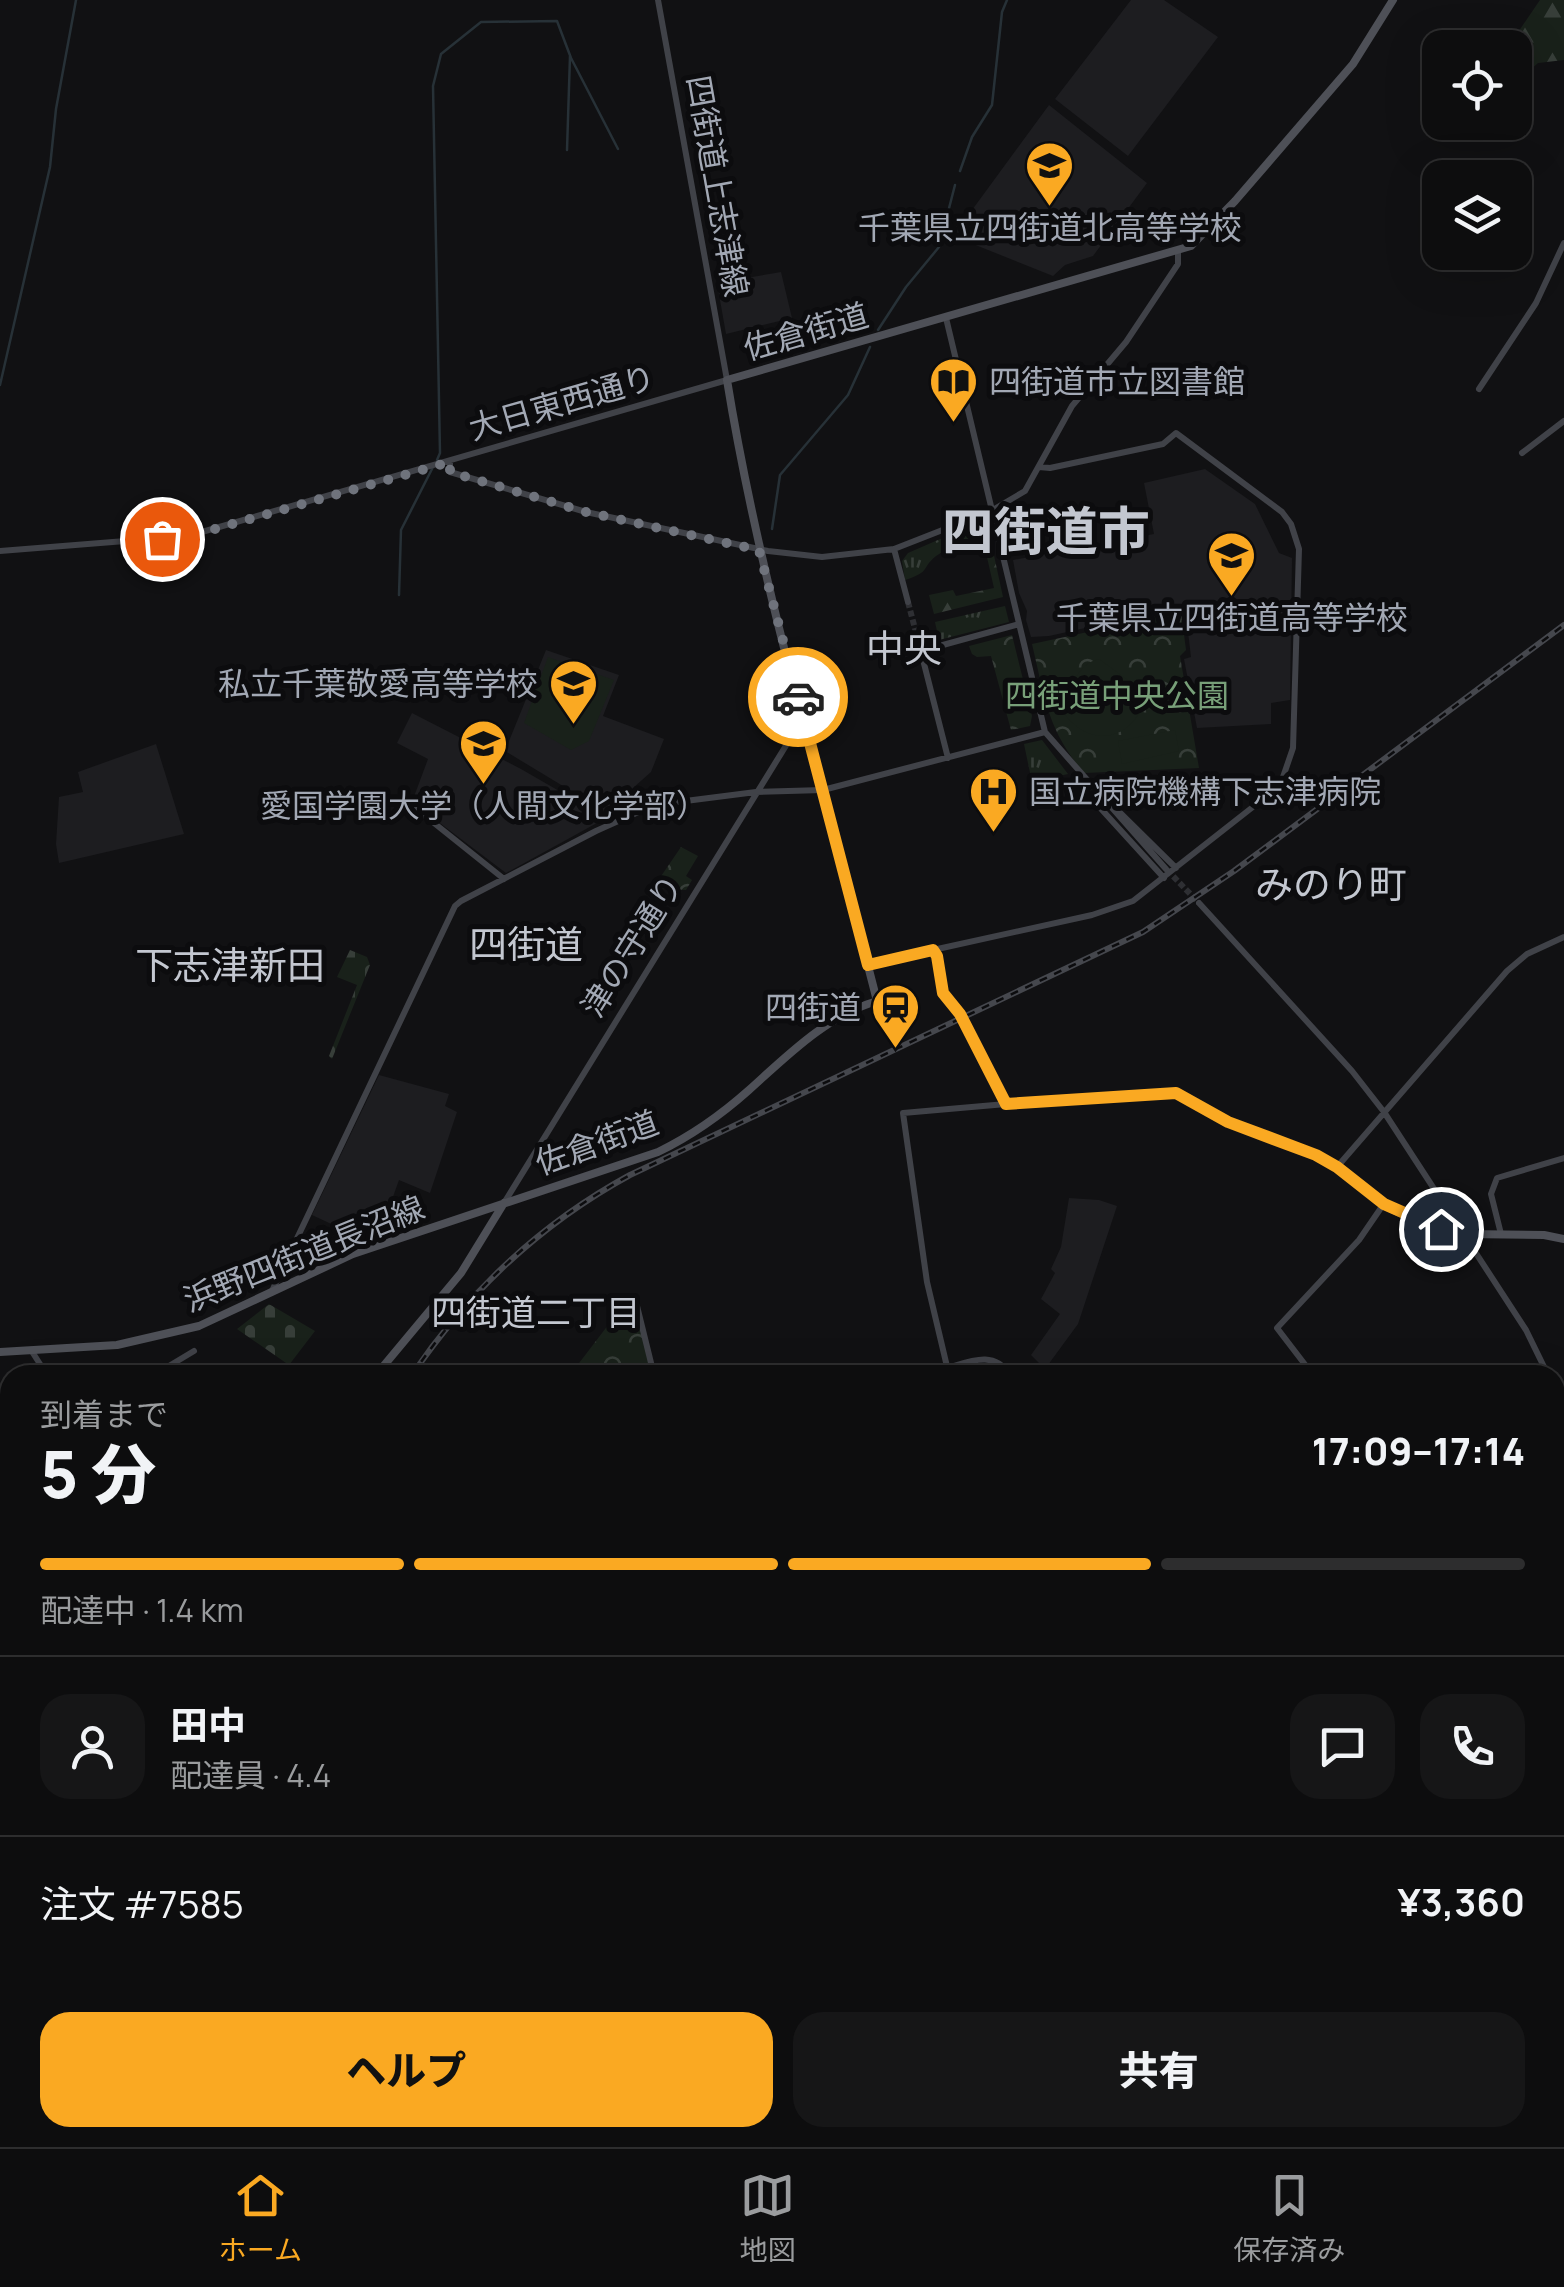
<!DOCTYPE html>
<html lang="ja">
<head>
<meta charset="utf-8">
<style>
  body { margin:0; font-family:Manrope,"Noto Sans JP",sans-serif; background:#161617; color:#f1f3f6; height:100vh; display:flex; flex-direction:column; font-size:38px; white-space:nowrap }
  * { box-sizing:border-box; margin:0 }
  p { font-size:32px; color:#9a9c9e }
  .icon { flex:none; width:55px; height:55px; fill:none; stroke:currentColor; stroke-width:2; stroke-linecap:round; stroke-linejoin:round }
  .map { position:relative; flex:1; overflow:hidden }
  .details { position:absolute; left:0px; top:1365px; width:1565px; height:782px; display:flex; flex-direction:column; background:#0d0d0e; border-radius:30px 30px 0 0; box-shadow:0 10px 40px #0002,0 0 0 2px #2d2d2e }
  .details>* { flex:none }
  .buttons { position:absolute; left:1422px; top:30px; display:grid; gap:20px }
  .buttons a { display:grid; place-items:center; width:110px; height:110px; border-radius:20px; background:#0d0d0e; box-shadow:0 10px 40px #0002,0 0 0 2px #2d2d2e; font-size:50px }
  .pin { position:absolute; display:grid; place-items:center; width:85px; height:85px; color:#fff; margin:-42px; border:5px solid #fff; border-radius:50%; box-shadow:0 2px 10px #0007 }
  .courier { position:absolute; display:grid; place-items:center; width:100px; height:100px; margin:-50px; border:8px solid #faa922; border-radius:50%; background:#fff; color:#222; box-shadow:0 2px 12px #0007 }
  .head em { font-style:normal; font-weight:800 }
  .head div { display:flex; flex-direction:column-reverse }
  .head { display:flex; align-items:center; justify-content:space-between; height:170px; padding:0 40px }
  h1 { font-size:65px; font-weight:800; line-height:75px }
  .bar { display:grid; grid-template-columns:repeat(4,1fr); gap:15px 10px; align-content:center; height:120px; padding:0 40px }
  .bar i { height:12px; border-radius:8px; background:#2d2d2e }
  .bar .current { background:#faa922 }
  .bar p { grid-column:span 4 }
  .line { display:flex; align-items:center; gap:25px; padding:0 40px; border-top:2px solid #2d2d2e }
  .line div { flex:1 }
  .round { display:grid; place-items:center; flex:none; width:105px; height:105px; border-radius:30px; background:#161617 }
  .cta { display:flex; gap:20px; margin-top:auto; padding:20px 40px }
  .cta a { flex:1; height:115px; border-radius:30px; background:#faa922; color:#111; font-size:40px; font-weight:800; line-height:115px; text-align:center }
  .cta a+a { background:#161617; color:#f1f3f6 }
  .tabs { display:flex; justify-content:space-around; align-items:center; height:140px; border-top:2px solid #2d2d2e; background:#0d0d0e; font-size:28px; color:#9a9c9e }
  .tabs a { display:grid; justify-items:center; gap:5px }
  .tabs .current { color:#faa922 }
  .map>svg:first-child { display:block }
  .built { fill:#1d1d20 }
  .grass { fill:url(#grass-tufts) }
  .forest { fill:url(#forest-firs) }
  .cemetery { fill:url(#cemetery-stones) }
  .park { fill:url(#park-crowns) }
  .pitch { fill:#19211a }
  .lines { fill:none; stroke-linecap:round; stroke-linejoin:round }
  .stream { stroke:#273137; stroke-width:2.5 }
  .secondary-tunnel { stroke:#2e2f33; stroke-width:6; stroke-dasharray:6 3; stroke-linecap:butt }
  .secondary { stroke:#404248; stroke-width:6 }
  .primary { stroke:#4e5057; stroke-width:8 }
  .rail-casing { stroke:#45474d; stroke-width:6 }
  .rail { stroke:#0c0c0e; stroke-width:2.5; stroke-dasharray:8; stroke-linecap:butt }
  .done { stroke:#6f737c; stroke-width:10; stroke-dasharray:0 18 }
  .route { stroke:#faa922; stroke-width:12 }
  .labels { text-anchor:middle; stroke-width:10; stroke-linejoin:round; paint-order:stroke }
  .street-label { font-size:32px; fill:#a2a8b4; stroke:#0c0c0e }
  .poi-label { font-size:32px; fill:#a2a8b4; stroke:#0c0c0e }
  .park-label { font-size:32px; fill:#78a079; stroke:#0c0c0e }
  .neighbourhood-label { font-size:35px; fill:#c3c7d0; stroke:#0c0c0e }
  .quarter-label { font-size:38px; fill:#c3c7d0; stroke:#0c0c0e }
  .town-label { font-size:52px; font-weight:bold; fill:#c3c7d0; stroke:#0c0c0e }
</style>
</head>
<body>
<div class="map">
<svg width="1564" height="2147" viewBox="0 0 1564 2147">
  <defs>
    <pattern id="grass-tufts" width="24" height="20" patternUnits="userSpaceOnUse" patternTransform="scale(2.5)"><rect width="24" height="20" fill="#19211a"/><path d="M3 7l-1-3M5 7V3M7 7l1-3M15 17l-1-3M17 17v-4M19 17l1-3" fill="none" stroke="#373e39"/></pattern>
    <pattern id="forest-firs" width="22" height="20" patternUnits="userSpaceOnUse" patternTransform="scale(2.5)"><rect width="22" height="20" fill="#19211a"/><path d="M5 1l3.5 6h-7zM16 11l3.5 6h-7z" fill="#373e39"/></pattern>
    <pattern id="cemetery-stones" width="16" height="16" patternUnits="userSpaceOnUse" patternTransform="scale(2.5)"><rect width="16" height="16" fill="#19211a"/><path d="M2 7V4a2 2 0 0 1 4 0v3zM10 15v-3a2 2 0 0 1 4 0v3z" fill="#373e39"/></pattern>
    <pattern id="park-crowns" width="20" height="18" patternUnits="userSpaceOnUse" patternTransform="scale(2.5)"><rect width="20" height="18" fill="#19211a"/><path d="M2 6a3 3 0 1 1 6 0M12 15a3 3 0 1 1 6 0" fill="none" stroke="#373e39"/></pattern>
  </defs>
  <rect width="100%" height="100%" fill="#111113"/>
  <!-- built -->
  <path class="built" d="M1131,0H1164L1218,37L1128,156L1055,99Z
    M1049,105L1147,183L1093,256L1065,265L1053,276L953,236Z
    M781,272L792,318L726,334L717,283Z
    M1205,469L1255,504L1279,553L1292,558L1290,700L1271,703V724L1197,728L1184,659L1191,657L1185,606L1049,636L1031,637L1026,620L1027,611L1019,593L1013,560L1154,534L1144,483Z
    M546,650L619,675L603,716L664,739L651,772L606,812L505,751Z
    M412,713L521,769L606,818L506,873L412,802L428,759L397,743Z
    M156,744L184,834L59,863L56,844L59,797L83,792L78,772Z
    M379,1075L449,1094L445,1106L457,1112L430,1193L399,1180L384,1222L370,1216L357,1236L312,1215Z
    M1069,1198L1099,1200L1117,1206L1078,1324L1045,1369L1031,1355L1060,1314L1041,1299L1055,1273L1051,1269L1061,1247Z"/>
  <!-- grass -->
  <path class="grass" d="M977,523L983,526C970,546 953,544 936,556C920,569 932,571 905,580L902,561L908,553Z
    M1005,606L1009,622L939,640L935,622Z
    M1042,740L1068,774L1032,782L1024,744Z"/>
  <!-- forest -->
  <path class="forest" d="M1540,0H1564V60L1538,63L1515,83V48L1508,47Z
    M988,528L1003,597L934,614L929,595L953,590L956,596L994,588L982,535Z
    M1555,2119L1564,2125V2147H1369L1375,2138H1555Z"/>
  <!-- cemetery -->
  <path class="cemetery" d="M350,950L367,957L370,965L332,1059L329,1056L357,985L337,977Z
    M269,1304L315,1331L289,1365L237,1329Z"/>
  <!-- park -->
  <path class="park" d="M1181,612L1186,650L1180,656L1199,768L1084,773C1047,729 1045,698 1032,644Z
    M1012,635L1032,716L1030,726L1011,730L991,656L977,657L972,654L969,646Z
    M681,847L698,856L686,876L692,880L686,890L653,888Z
    M628,1299L637,1306L654,1375H570Z"/>
  <!-- pitch -->
  <path class="pitch" d="M548,657L614,680L589,741L571,750L524,723Z
    M1099,659L1136,686L1144,700C1133,742 1088,748 1064,713C1064,694 1079,662 1099,659Z
    M1175,730L1179,751L1122,764L1118,741Z"/>
  <g class="lines">
    <!-- stream -->
    <path class="stream" d="M567,150L570,56
      M960,171L972,137L992,105L1002,12L1007,0
      M878,330L906,287L939,247L955,185
      M0,385L50,167L56,109L76,0
      M437,460L440,453L433,86L441,54L481,22L557,21L571,58L618,149
      M772,529L780,475L848,395L870,347
      M399,595L401,530L433,467"/>
    <!-- secondary-tunnel -->
    <path class="secondary-tunnel" d="M908,602L918,640
      M1167,870L1199,903"/>
    <!-- secondary -->
    <path class="secondary" d="M946,318L1045,732L1166,869
      M1479,389L1536,303L1564,243
      M1522,453L1564,421
      M450,463V472L586,512L768,551L822,557L894,549L991,511L1025,491L1072,406L1126,342L1178,264V251
      M894,549L908,602
      M0,551L188,536L727,380L658,0
      M918,640L948,758
      M921,651L1019,624
      M1099,792L1176,868
      M370,800L395,801L414,807L504,879
      M1093,800L1164,878
      M1199,903L1352,1071L1384,1112L1526,1330L1548,1375
      M933,950L1092,915L1133,901L1263,799L1282,780L1293,748L1299,549L1291,524L1282,512L1176,433L1163,444L1050,468L1039,467
      M1337,1167L1507,971L1527,954L1564,937
      M504,1203L803,718
      M1501,1234L1491,1194L1497,1178L1564,1158
      M271,1293L455,906L461,901L596,831L654,805L756,792L823,790L1045,732
      M637,1306L654,1375
      M31,1350L47,1375
      M947,1368C971,1361 994,1350 1010,1375
      M154,1375L194,1351
      M949,1375L927,1282L903,1113L1006,1104
      M1313,1375L1277,1328L1359,1240L1383,1205
      M1555,1404L1564,1451
      M0,1467L10,1461
      M0,1515L10,1518
      M1555,1622L1564,1620
      M1555,1961H1564
      M1555,2057H1564
      M0,2114L10,2120
      M35,2138L49,2147
      M710,2138L713,2147
      M432,2147L437,2138
      M875,2147L894,2138"/>
    <!-- primary -->
    <path class="primary" d="M867,965L933,950L937,956L943,993L962,1018L1002,1099L1009,1105L1176,1093L1228,1122L1315,1155L1337,1167L1383,1205L1411,1218L1464,1234L1544,1235L1564,1239
      M0,1352L117,1345L199,1326L353,1254L658,1152C691,1136 721,1115 749,1090C787,1056 826,1016 877,1001C825,795 761,590 727,380L1191,246L1235,201L1353,64L1393,0
      M376,1375L461,1273L504,1203
      M27,2147L30,2138"/>
    <defs>
      <path id="rail" d="M412,1375C469,1291 540,1224 630,1175L1143,932L1234,871L1564,625
        M250,2147L252,2138"/>
    </defs>
    <!-- rail casing -->
    <use href="#rail" class="rail-casing"/>
    <!-- rail -->
    <use href="#rail" class="rail"/>
  </g>
  <g class="lines">
    <!-- done -->
    <path class="done" d="M162,539L215,529L450,462V472L586,512L759,550L798,697"/>
    <!-- route -->
    <path class="route" d="M798,697L868,965L933,950L937,956L943,993L960,1014L1006,1104L1176,1093L1228,1122L1316,1155L1337,1167L1384,1204L1441,1229"/>
  </g>
  <!-- icons -->
  <defs>
    <symbol id="school-pin" viewBox="-11 -11 22 30"><path d="M0 17L-7.5 6A9.5 9.5 0 1 1 7.5 6Z" fill="#faa922" stroke="#0c0c0e"/><path d="M0-5L7-2L0 1L-7-2ZM-4 1L0 2.5L4 1V4Q0 6-4 4Z" fill="#111"/></symbol>
    <symbol id="library-pin" viewBox="-11 -11 22 30"><path d="M0 17L-7.5 6A9.5 9.5 0 1 1 7.5 6Z" fill="#faa922" stroke="#0c0c0e"/><path d="M-6-4Q-3-5.5-.7-3.5V5Q-3 3-6 4ZM6-4Q3-5.5 .7-3.5V5Q3 3 6 4Z" fill="#111"/></symbol>
    <symbol id="university-pin" viewBox="-11 -11 22 30"><path d="M0 17L-7.5 6A9.5 9.5 0 1 1 7.5 6Z" fill="#faa922" stroke="#0c0c0e"/><path d="M0-5L7-2L0 1L-7-2ZM-4 1L0 2.5L4 1V4Q0 6-4 4Z" fill="#111"/></symbol>
    <symbol id="hospital-pin" viewBox="-11 -11 22 30"><path d="M0 17L-7.5 6A9.5 9.5 0 1 1 7.5 6Z" fill="#faa922" stroke="#0c0c0e"/><path d="M-5-5h3v3.5h4V-5h3V5h-3V1.5h-4V5h-3Z" fill="#111"/></symbol>
    <symbol id="station-pin" viewBox="-11 -11 22 30"><path d="M0 17L-7.5 6A9.5 9.5 0 1 1 7.5 6Z" fill="#faa922" stroke="#0c0c0e"/><path d="M-3-6H3Q5-6 5-4V2Q5 4 3 4L4.5 6H3L1.5 4h-3L-3 6H-4.5L-3 4Q-5 4-5 2V-4Q-5-6-3-6ZM-3.5-4v3h7v-3ZM-3.5 1v1.5H-2V1ZM2 1v1.5H3.5V1Z" fill="#111"/></symbol>
  </defs>
  <g fill-rule="evenodd">
    <use href="#school-pin" x="1022" y="138" width="55" height="75"/>
    <use href="#library-pin" x="926" y="354" width="55" height="75"/>
    <use href="#school-pin" x="1204" y="528" width="55" height="75"/>
    <use href="#school-pin" x="546" y="656" width="55" height="75"/>
    <use href="#university-pin" x="456" y="716" width="55" height="75"/>
    <use href="#hospital-pin" x="966" y="764" width="55" height="75"/>
    <use href="#station-pin" x="868" y="980" width="55" height="75"/>
  </g>
  <g class="labels">
    <!-- street labels -->
    <g class="street-label">
      <text transform="translate(717 186) rotate(80)" y="11">四街道上志津線</text>
      <text transform="translate(806 332) rotate(-16)" y="11">佐倉街道</text>
      <text transform="translate(562 403) rotate(-16)" y="11">大日東西通り</text>
      <text transform="translate(632 946) rotate(-58)" y="11">津の守通り</text>
      <text transform="translate(597 1143) rotate(-20)" y="11">佐倉街道</text>
      <text transform="translate(304 1254) rotate(-22)" y="11">浜野四街道長沼線</text>
    </g>
    <!-- poi labels -->
    <g class="poi-label">
      <text x="1050" y="239">千葉県立四街道北高等学校</text>
      <text x="989" y="393" text-anchor="start">四街道市立図書館</text>
      <text x="1232" y="629">千葉県立四街道高等学校</text>
      <text x="538" y="695" text-anchor="end">私立千葉敬愛高等学校</text>
      <text x="1029" y="803" text-anchor="start">国立病院機構下志津病院</text>
      <text x="484" y="817">愛国学園大学（人間文化学部）</text>
      <text x="861" y="1019" text-anchor="end">四街道</text>
    </g>
    <!-- park labels -->
    <g class="park-label">
      <text x="1117" y="707">四街道中央公園</text>
    </g>
    <!-- neighbourhood labels -->
    <g class="neighbourhood-label">
      <text x="536" y="1325">四街道二丁目</text>
    </g>
    <!-- quarter labels -->
    <g class="quarter-label">
      <text x="904" y="662">中央</text>
      <text x="1331" y="898">みのり町</text>
      <text x="526" y="958">四街道</text>
      <text x="230" y="979">下志津新田</text>
    </g>
    <!-- town labels -->
    <g class="town-label">
      <text x="1046" y="550">四街道市</text>
    </g>
  </g>
</svg>
<div class="buttons">
<a><svg class="icon" aria-label="locate" viewBox="0 0 24 24"><circle cx="12" cy="12" r="6"/><path d="M12 2v4M12 18v4M2 12h4M18 12h4"/></svg></a>
<a><svg class="icon" aria-label="layers" viewBox="0 0 24 24"><path d="M12 4l9 5-9 5-9-5zM3 14l9 5 9-5"/></svg></a>
</div>
<div class="pin" style="left:162px;top:539px;background:#ea580c"><svg class="icon" aria-label="bag" viewBox="0 0 24 24"><path d="M5 8h14l-1 12H6zM9 8a3 3 0 0 1 6 0"/></svg></div>
<div class="pin" style="left:1441px;top:1229px;background:#1f2937"><svg class="icon" aria-label="home" viewBox="0 0 24 24"><path d="M3 11l9-7 9 7M6 9v11h12V9"/></svg></div>
<div class="courier" style="left:798px;top:697px"><svg class="icon" aria-label="car" viewBox="0 0 24 24"><path d="M5 17H2v-5l4-1 3-4h7l3 4 3 1v5h-3M9 17h6M6 11h13"/><circle cx="7" cy="17" r="2"/><circle cx="17" cy="17" r="2"/></svg></div>
<section class="details">
<div class="head"><div><h1>5 分</h1><p>到着まで</p></div><em>17:09–17:14</em></div>
<div class="bar"><i class="current"></i><i class="current"></i><i class="current"></i><i></i><p>配達中 · 1.4 km</p></div>
<div class="line" style="height:180px"><a class="round"><svg class="icon" aria-label="person" viewBox="0 0 24 24"><circle cx="12" cy="8" r="4"/><path d="M4 21q1-7 8-7t8 7"/></svg></a><div><b>田中</b><p>配達員 · 4.4</p></div><a class="round"><svg class="icon" aria-label="chat" viewBox="0 0 24 24"><path d="M4 5h16v11H9l-5 4z"/></svg></a><a class="round"><svg class="icon" aria-label="phone" viewBox="0 0 24 24"><path d="M5 4h4l2 5-3 2q2 4 5 5l2-3 5 2v4C11 20 4 13 5 4z"/></svg></a></div>
<div class="line" style="height:130px"><div>注文 #7585</div><b>¥3,360</b></div>
<div class="cta"><a>ヘルプ</a><a>共有</a></div>
</section>
</div>
<nav class="tabs">
<a class="current"><svg class="icon" aria-label="home" viewBox="0 0 24 24"><path d="M3 11l9-7 9 7M6 9v11h12V9"/></svg>ホーム</a>
<a><svg class="icon" aria-label="map" viewBox="0 0 24 24"><path d="M3 6l6-2 6 2 6-2v14l-6 2-6-2-6 2zM9 4v14M15 6v14"/></svg>地図</a>
<a><svg class="icon" aria-label="saved" viewBox="0 0 24 24"><path d="M7 4h10v16l-5-4-5 4z"/></svg>保存済み</a>
</nav>
</body>
</html>
